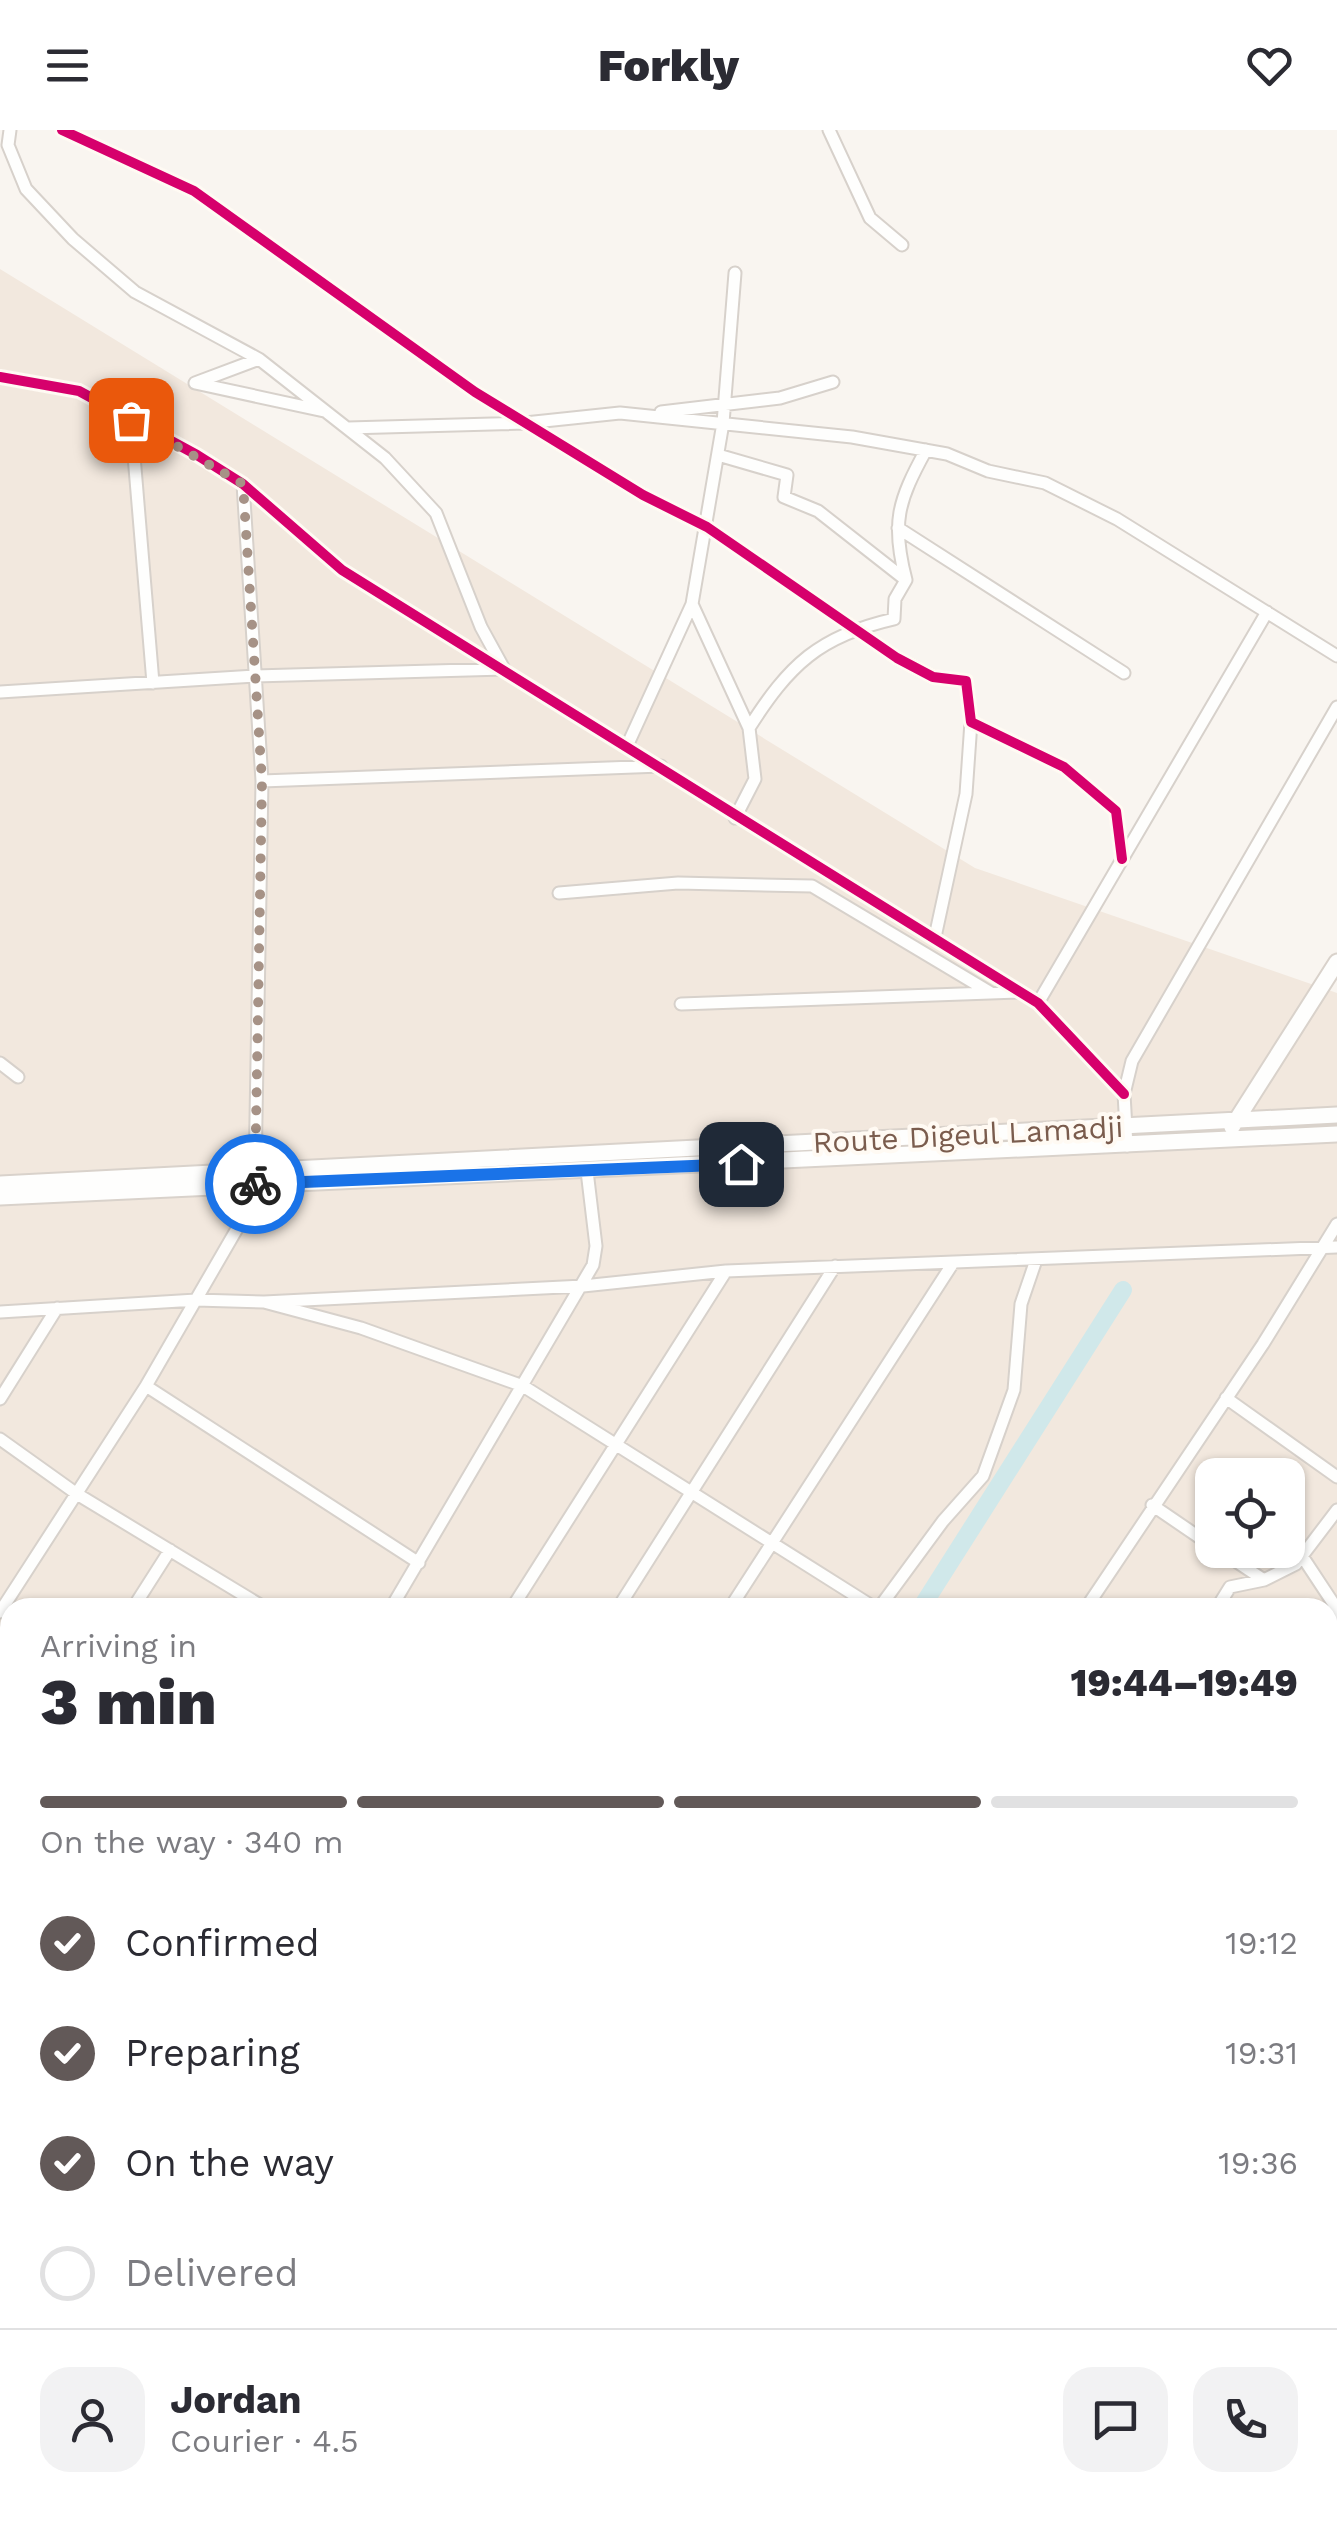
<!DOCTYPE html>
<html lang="en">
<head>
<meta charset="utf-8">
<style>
  body { margin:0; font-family:"Work Sans",sans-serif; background:#f2f2f3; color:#2b2b33; height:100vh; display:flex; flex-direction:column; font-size:38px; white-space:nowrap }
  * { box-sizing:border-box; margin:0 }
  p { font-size:32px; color:#7c7c81 }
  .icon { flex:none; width:55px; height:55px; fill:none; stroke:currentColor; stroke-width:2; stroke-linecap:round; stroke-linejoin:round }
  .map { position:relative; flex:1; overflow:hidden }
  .side { position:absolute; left:0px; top:1468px; width:1338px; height:932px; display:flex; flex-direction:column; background:#fff; border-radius:30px 30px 0 0; box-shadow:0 2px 8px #0004 }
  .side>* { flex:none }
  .fabs { position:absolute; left:1195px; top:1328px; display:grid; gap:20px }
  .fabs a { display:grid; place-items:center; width:110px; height:110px; border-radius:20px; background:#fff; box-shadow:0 2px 8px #0004; font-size:50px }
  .pin { position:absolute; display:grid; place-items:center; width:85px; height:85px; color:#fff; margin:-42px; border-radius:20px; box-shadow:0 5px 15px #0006 }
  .courier { position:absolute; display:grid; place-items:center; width:100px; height:100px; margin:-50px; border:8px solid #1a73e8; border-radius:50%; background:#fff; color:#222; box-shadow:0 2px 12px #0007 }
  .headline em { font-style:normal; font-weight:800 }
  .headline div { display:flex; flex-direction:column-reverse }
  .headline { display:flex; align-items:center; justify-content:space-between; height:170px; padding:0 40px }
  h1 { font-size:65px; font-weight:800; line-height:75px }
  .bar { display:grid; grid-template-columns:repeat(4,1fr); gap:15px 10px; align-content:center; height:120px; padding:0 40px }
  .bar i { height:12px; border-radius:8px; background:#e1e1e2 }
  .bar .current { background:#625958 }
  .bar p { grid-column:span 4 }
  .line { display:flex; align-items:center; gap:25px; padding:0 40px; border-top:2px solid #e1e1e2 }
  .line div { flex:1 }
  .round { display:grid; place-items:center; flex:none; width:105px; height:105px; border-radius:30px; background:#f2f2f3 }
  ol { padding:0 40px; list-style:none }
  li { display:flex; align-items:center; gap:30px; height:110px }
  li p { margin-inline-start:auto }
  li .icon { padding:10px; border-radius:50%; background:#625958; color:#fff; stroke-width:4 }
  li:last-child { color:#7c7c81 }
  li i { width:55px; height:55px; border:5px solid #e1e1e2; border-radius:50% }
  header { display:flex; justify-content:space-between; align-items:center; height:130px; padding:0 40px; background:#fff; font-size:45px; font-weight:800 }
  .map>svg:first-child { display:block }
  .residential { fill:#f2e8de; fill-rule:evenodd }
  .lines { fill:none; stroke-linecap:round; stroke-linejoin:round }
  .river { stroke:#d0e8ea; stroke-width:18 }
  .street-casing { stroke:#d7d1cb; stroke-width:15 }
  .secondary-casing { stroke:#d9d2cb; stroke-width:19 }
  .street { stroke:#fefefd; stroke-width:11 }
  .secondary { stroke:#fefefd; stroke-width:15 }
  .cycleway-casing { stroke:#fffaf3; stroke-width:16 }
  .cycleway { stroke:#d6006c; stroke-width:10 }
  .done { stroke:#a69286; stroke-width:10; stroke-dasharray:0 18 }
  .route { stroke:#1a73e8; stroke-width:12 }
  .labels { text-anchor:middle; stroke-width:8; stroke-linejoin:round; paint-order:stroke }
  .street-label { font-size:30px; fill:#7a5c4d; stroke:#fffaf3 }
</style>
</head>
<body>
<header><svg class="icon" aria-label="menu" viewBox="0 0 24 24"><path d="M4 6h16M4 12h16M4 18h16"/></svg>Forkly<svg class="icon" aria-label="heart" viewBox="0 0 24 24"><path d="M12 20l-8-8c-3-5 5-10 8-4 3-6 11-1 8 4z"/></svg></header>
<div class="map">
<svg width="1337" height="2399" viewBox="0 0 1337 2399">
  <rect width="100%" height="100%" fill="#f9f5f0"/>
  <!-- residential -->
  <path class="residential" d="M0,139L975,738L1337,863V2399H0ZM1212,1345H1288V1420H1212ZM10,1478H1328V2390H10Z"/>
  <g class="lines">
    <!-- river -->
    <path class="river" d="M921,1478L1123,1160
      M242,2399L249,2390"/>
    <defs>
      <path id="street" d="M62,0L194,61L475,262L643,365L707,397L897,528L933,547L966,551L971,592L1064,637L1116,681L1122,729
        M829,0L870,88L902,115
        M259,229L195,253L324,281
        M0,247L79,261L197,325L243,354L342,440L1038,873L1124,964
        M661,282L780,268L833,252
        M131,290L153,553
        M348,298L525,293L620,283L852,307L947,324L988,341L1045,353L1117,389L1337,526
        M718,325L787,345L784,367L818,381L906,450
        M243,354L262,651L255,1044
        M898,398L1124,543
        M692,474L749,598L755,649L735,688
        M0,562L255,546L504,539L481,497L436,383L385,328L259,229L135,162L73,109L26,59L8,15L10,0
        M749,598C789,535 819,506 894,489L895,469L906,450C891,393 898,371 926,320
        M627,616L692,474L723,293L735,143
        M262,651L661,636
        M559,763L678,753L812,756L991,863
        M935,807L966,664L971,592
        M1038,873L1267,482
        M681,874L1019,862
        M0,933L18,947
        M1127,1016L1124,964L1132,931L1337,577
        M264,1172L583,1156L726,1141L1337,1117
        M0,1182L196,1170L264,1172L361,1198L523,1256L875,1478
        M146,1256L419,1433
        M1226,1268L1337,1347
        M0,1269L57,1178
        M0,1309L77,1364L265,1478
        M1152,1375L1212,1416
        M1219,1420L1264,1450
        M1302,1426L1337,1479L1328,1495
        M133,1478L170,1420
        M391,1478L593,1135L596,1116L587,1041
        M512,1478L726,1141
        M618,1478L835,1136
        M730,1478L953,1133
        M879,1478L943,1391L983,1346L1014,1260L1021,1174L1036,1130
        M1086,1478L1263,1214L1337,1094
        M1217,1478L1230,1457L1264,1450L1296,1434L1337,1380
        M0,1482L146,1256L238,1097L244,1078
        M0,1638L10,1645
        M0,1682L10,1667
        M1328,1773L1337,1779
        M1328,1877L1337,1862
        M0,1891L10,1876
        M0,2032L10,2038
        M0,2081L10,2065
        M0,2116L10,2122
        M1328,2150L1337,2156
        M1328,2197L1337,2188
        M999,2390L1013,2399
        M148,2399L157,2390
        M491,2399L496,2390
        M622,2399L628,2390
        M746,2399L752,2390
        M861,2399L866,2390"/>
      <path id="secondary" d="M1232,997L1337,832
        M0,1054L1337,985
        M0,1067L1337,1004"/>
    </defs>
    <!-- street casing -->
    <use href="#street" class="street-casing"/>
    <!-- secondary casing -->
    <use href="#secondary" class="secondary-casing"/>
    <!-- street -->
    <use href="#street" class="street"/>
    <!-- secondary -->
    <use href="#secondary" class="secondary"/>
    <defs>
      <path id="cycleway" d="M62,0L194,61L475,262L643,365L707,397L897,528L933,547L966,551L971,592L1064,637L1116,681L1122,729
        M0,247L79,261L197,325L243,354L342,440L1038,873L1124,964"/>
    </defs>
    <!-- cycleway casing -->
    <use href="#cycleway" class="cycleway-casing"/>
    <!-- cycleway -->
    <use href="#cycleway" class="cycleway"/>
  </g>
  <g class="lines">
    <!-- done -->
    <path class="done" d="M131,290L243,354L262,651L255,1054"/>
    <!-- route -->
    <path class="route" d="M255,1054L741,1034"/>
  </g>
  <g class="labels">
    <!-- street labels -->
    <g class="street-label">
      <text transform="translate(968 1005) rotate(-3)" y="10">Route Digeul Lamadji</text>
    </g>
  </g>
</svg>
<div class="fabs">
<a><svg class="icon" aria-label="locate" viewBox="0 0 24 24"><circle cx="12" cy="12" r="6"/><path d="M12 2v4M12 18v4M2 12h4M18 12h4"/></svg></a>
</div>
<div class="pin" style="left:131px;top:290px;background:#ea580c"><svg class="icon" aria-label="bag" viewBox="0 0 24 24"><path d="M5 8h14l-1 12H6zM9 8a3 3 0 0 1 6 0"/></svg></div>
<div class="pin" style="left:741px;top:1034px;background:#1f2937"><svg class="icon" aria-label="home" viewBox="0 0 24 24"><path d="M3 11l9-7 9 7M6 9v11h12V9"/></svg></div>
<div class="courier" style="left:255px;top:1054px"><svg class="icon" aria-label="bike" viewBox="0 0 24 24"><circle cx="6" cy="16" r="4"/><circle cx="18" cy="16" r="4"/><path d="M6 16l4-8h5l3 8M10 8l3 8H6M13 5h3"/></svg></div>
<section class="side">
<div class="headline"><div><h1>3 min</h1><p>Arriving in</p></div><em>19:44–19:49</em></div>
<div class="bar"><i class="current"></i><i class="current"></i><i class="current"></i><i></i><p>On the way · 340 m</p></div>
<ol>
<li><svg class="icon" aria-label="check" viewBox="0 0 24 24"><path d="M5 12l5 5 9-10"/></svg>Confirmed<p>19:12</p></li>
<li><svg class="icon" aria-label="check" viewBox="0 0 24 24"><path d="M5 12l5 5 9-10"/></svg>Preparing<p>19:31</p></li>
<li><svg class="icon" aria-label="check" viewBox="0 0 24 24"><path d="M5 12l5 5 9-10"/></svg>On the way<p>19:36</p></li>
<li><i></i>Delivered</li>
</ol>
<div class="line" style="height:180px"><a class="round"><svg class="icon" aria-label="person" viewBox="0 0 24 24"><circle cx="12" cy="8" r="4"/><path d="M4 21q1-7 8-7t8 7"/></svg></a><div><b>Jordan</b><p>Courier · 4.5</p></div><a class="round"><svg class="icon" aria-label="chat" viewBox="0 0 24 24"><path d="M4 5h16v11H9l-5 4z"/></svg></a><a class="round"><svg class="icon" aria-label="phone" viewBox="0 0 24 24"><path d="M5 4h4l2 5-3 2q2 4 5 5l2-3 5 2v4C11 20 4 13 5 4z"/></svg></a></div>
</section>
</div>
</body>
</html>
